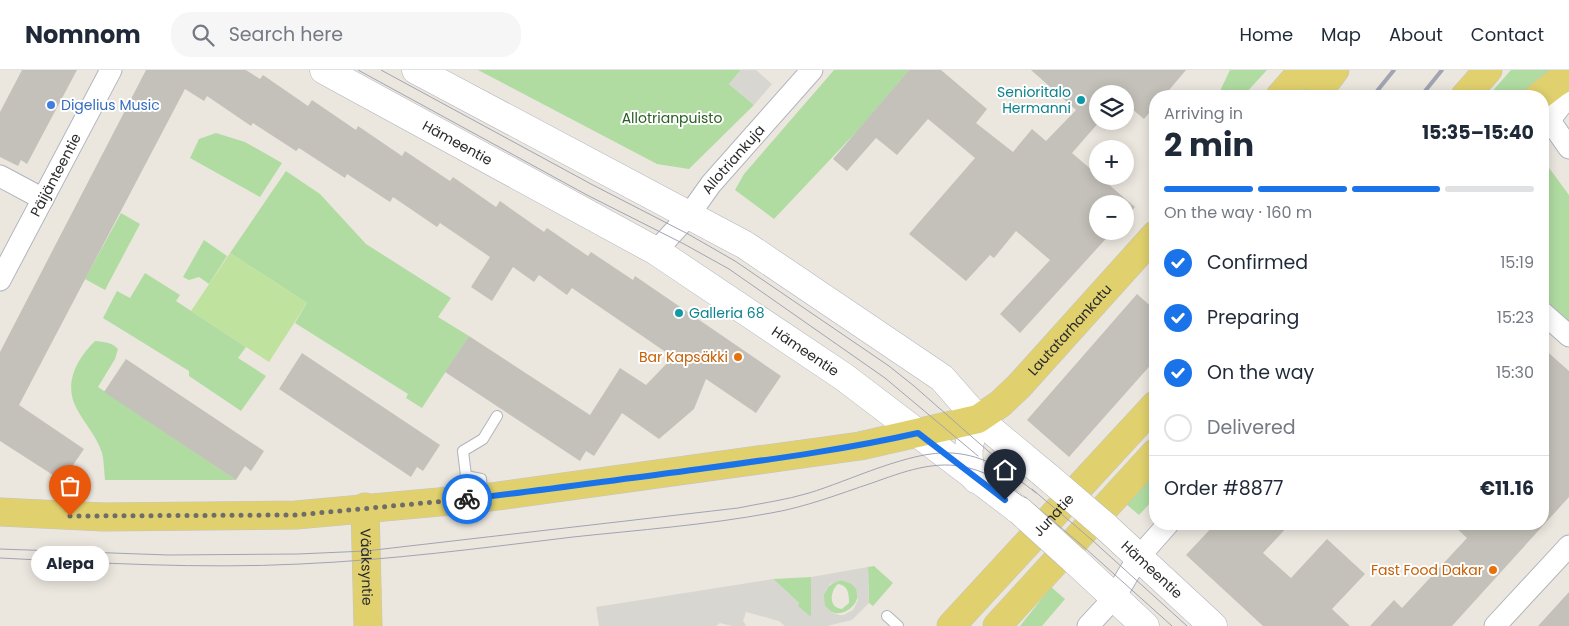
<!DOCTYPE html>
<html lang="en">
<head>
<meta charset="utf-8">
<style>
  body { margin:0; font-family:Poppins,sans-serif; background:#f6f6f7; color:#1f2937; height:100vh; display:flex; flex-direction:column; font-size:19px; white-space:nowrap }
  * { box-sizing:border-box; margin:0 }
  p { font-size:16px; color:#747a83 }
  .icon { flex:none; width:28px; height:28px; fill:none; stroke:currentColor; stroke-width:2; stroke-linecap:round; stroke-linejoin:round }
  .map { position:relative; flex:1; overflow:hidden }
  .side { position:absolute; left:1149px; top:20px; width:400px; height:440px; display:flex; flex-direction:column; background:#fff; border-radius:20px; box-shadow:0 2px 12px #0003 }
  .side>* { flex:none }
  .fabs { position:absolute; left:1089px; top:15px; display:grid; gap:10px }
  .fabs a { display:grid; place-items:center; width:45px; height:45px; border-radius:50%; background:#fff; box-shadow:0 2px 12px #0003; font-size:25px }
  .pin { position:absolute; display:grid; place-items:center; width:42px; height:42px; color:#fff; margin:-51px -21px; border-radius:50% 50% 50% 0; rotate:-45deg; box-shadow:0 0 5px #0007 }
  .pin .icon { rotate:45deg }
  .courier { position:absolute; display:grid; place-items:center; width:50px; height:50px; margin:-25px; border:4px solid #1a73e8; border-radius:50%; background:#fff; color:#222; box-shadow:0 1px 6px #0007 }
  .bubble { position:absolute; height:35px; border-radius:18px; background:#fff; box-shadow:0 2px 12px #0003; font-size:16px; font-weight:700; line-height:35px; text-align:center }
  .overview em { font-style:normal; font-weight:700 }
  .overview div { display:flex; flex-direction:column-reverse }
  .overview { display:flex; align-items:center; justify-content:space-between; height:85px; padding:0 15px }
  h1 { font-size:32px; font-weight:700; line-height:38px }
  .bar { display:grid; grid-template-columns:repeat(4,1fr); gap:8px 5px; align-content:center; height:60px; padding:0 15px }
  .bar i { height:6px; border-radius:4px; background:#e0e1e3 }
  .bar .on { background:#1a73e8 }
  .bar p { grid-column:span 4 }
  .line { display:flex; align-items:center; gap:12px; padding:0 15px; border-top:1px solid #e0e1e3 }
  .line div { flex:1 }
  ol { padding:0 15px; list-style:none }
  li { display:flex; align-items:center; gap:15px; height:55px }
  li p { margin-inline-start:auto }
  li .icon { padding:5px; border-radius:50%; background:#1a73e8; color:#fff; stroke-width:4 }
  li:last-child { color:#747a83 }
  li i { width:28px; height:28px; border:2px solid #e0e1e3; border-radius:50% }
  header { display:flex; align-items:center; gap:30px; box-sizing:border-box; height:70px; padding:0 25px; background:#fff; border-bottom:1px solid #e0e1e3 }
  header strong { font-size:24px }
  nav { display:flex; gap:28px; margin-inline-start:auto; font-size:18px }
  .search { width:350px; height:45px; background:#f6f6f7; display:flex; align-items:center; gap:12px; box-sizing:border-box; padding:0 18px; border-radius:20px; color:#747a83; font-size:19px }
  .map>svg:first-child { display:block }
  .green { fill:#b0dca2; fill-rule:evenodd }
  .pitch { fill:#bfe29f }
  .plaza { fill:#d8d6d1; fill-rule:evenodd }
  .building { fill:#c4c1ba }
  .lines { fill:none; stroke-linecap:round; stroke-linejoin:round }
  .service-casing { stroke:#b2b4bd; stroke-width:12 }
  .minor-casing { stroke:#b2b4bd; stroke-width:23 }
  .secondary-casing { stroke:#b2b4bd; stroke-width:29 }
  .primary-casing { stroke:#c4c4c4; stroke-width:29 }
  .service { stroke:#fff; stroke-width:10 }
  .minor { stroke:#fff; stroke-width:21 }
  .secondary { stroke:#fff; stroke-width:28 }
  .primary { stroke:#e1d16e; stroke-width:28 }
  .tram { stroke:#a2a3b3; stroke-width:1 }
  .rail { stroke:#a2a3b3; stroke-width:4 }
  .secondary-bridge-casing { stroke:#b2b4bd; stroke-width:29; stroke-linecap:butt }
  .secondary-bridge { stroke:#fff; stroke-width:28 }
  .done { stroke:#6e6d6a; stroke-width:5; stroke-dasharray:0 9 }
  .route { stroke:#1a73e8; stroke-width:6 }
  .culture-dot { fill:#0f9aa8; stroke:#fff; stroke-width:2 }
  .shop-dot { fill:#3f7fe0; stroke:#fff; stroke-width:2 }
  .food-dot { fill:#e8710a; stroke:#fff; stroke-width:2 }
  .labels { text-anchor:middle; stroke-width:4; stroke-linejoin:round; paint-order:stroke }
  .culture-label { font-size:14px; fill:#0d838f; stroke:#fff; text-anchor:end }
  .shop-label { font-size:14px; fill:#366cbe; stroke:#fff; text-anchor:start }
  .park-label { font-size:14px; fill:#2a6023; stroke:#fff }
  .street-label { font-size:14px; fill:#2b2b2b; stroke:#fff }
  .food-label { font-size:14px; fill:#c56008; stroke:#fff; text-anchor:end }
</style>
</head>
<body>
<header>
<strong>Nomnom</strong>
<div class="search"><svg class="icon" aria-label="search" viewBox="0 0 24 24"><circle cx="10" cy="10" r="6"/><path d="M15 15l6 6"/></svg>Search here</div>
<nav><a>Home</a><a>Map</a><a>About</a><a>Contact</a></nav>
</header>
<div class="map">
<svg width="1569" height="556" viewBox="0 0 1569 556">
  <rect width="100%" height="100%" fill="#ebe7df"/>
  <!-- green -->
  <path class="green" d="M478,0H741L729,14L754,35L689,99L657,94Z
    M834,0H909L859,59L774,149L735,120L744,104Z
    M1230,0H1267L1243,26H1220L1219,23Z
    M1511,0H1551L1520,26H1488Z
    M216,63L245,72L282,93L260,127L190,88L199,69Z
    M1544,91L1569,125V256L1543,232L1542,93Z
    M286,101L320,124L366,174L451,228L438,247L469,266L422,338L406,328L408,324L295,253L307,233L230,183Z
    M121,143L140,154L105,220L85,209Z
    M204,170L227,186L209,214L199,207L189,210L183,207Z
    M145,203L180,225L176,231L246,277L238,288L266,306L241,341L189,306V301L103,248L117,221L130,228Z
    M95,271C104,272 112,272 118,279L115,289L98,317L236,410H105C104,401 104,391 102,383C96,364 81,350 74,333C65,309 79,287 95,271Z
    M1155,402V428L1139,445L1126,434Z
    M874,496L893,513L873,536L869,533L868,497Z
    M811,507V548L797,536L799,533L773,509Z
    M841,510C877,516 847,556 827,539C817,526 828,513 841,510ZM838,514C848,515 849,524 849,533L842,539C828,538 830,521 838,514Z
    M1051,517L1065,529L1042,556H1020Z"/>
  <!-- pitch -->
  <path class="pitch" d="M230,183L307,233L269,292L191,241Z"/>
  <!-- plaza -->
  <path class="plaza" d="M741,0H756L772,14L754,35L729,14Z
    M868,497L869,533L852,550L827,556H785L779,551L746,542L743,551L746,555L745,556H732L720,553L716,556H599L596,537L773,509L799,533L798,536L811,547V507ZM841,510L852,514L856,519L858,530L853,540L844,545H839L833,543L825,536L824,525L830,514Z"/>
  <!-- building -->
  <path class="building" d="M22,0H77L27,94L21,90L18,96L0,87V42Z
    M146,0H246L260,9L263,5L308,36L312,30L356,60L358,56L402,86L405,81L450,111L453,107L496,137L500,131L544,162L547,158L588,186L591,182L633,210L635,206L781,306L756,343L706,309L694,339L659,369L622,343L594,386L586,381L580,391L445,302L469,266L590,345L620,298L646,315L673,287L572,218L567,225L539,205L534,212L513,197L492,231L471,217L490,187L440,153L437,157L393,127L390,132L347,104L345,108L299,78L296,81L253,53L251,56L207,26L204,31L185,19L19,335L84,379L69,401L63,397L56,407L0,371V282Z
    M909,0H941L987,39L976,53L1013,82L1032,59L1046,71L1076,40L1031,0H1186L1164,26H1155V36L1144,49L1125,33V24H1098V51H1100L1072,83L1135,137L1125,149V134H1098V161H1113L1020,263L1000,244L1050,190L1016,161L994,188L990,185L966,211L909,164L975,88L928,49L897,85L876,68L847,101L833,89Z
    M1137,224L1155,240V290L1069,387L1027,350Z
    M1542,277L1569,301V427L1452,556H1370L1394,530L1402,538L1467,468L1452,454H1542Z
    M302,283L440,375L423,401L417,397L411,407L279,319Z
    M126,289L264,381L251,401L245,396L236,410L104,322Z
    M1215,454H1290L1263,483L1291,508L1327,469L1365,504L1332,539L1350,556H1263L1186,485Z
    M1569,522V556H1538Z"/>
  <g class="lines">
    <defs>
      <path id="service" d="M483,427L481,409L466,406L463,381L483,369L497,346
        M887,546L898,556"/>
      <g id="minor">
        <path d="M1550,51L1569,78"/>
        <path d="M1542,60L1569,25"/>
        <path d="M0,106L43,129"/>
        <path id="s1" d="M656,181L689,145L711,114L812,0"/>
        <path id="s2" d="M0,210L111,0"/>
        <path d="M1542,242L1569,266"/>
        <path d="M1088,556L1114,528L1138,488L1168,454"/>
        <path d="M1495,556L1569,476"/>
      </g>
      <g id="secondary">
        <path id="s3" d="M324,0L656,181L844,307L1020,441"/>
        <path d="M416,0L745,175L942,308L978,349L1049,408"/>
        <path d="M976,409C963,389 969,369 978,349"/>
        <path id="s4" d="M1105,456L1213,556"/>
        <path d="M1074,490L1145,556"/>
      </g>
      <g id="primary">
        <path d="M1280,26L1303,0"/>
        <path d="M1318,26L1322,17L1335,0"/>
        <path d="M1465,26L1488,0"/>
        <path d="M1539,26L1556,13L1569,5"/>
        <path id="s5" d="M365,437L368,556"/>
        <path id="s6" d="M0,442L104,447L296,445L483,428L860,376L978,349L1000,334L1019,316L1155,165"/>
        <path id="s7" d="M951,556L1155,335"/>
        <path d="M997,556L1155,383"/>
      </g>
    </defs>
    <!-- service casing -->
    <use href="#service" class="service-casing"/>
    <!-- minor casing -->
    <use href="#minor" class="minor-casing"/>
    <!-- secondary casing -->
    <use href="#secondary" class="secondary-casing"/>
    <!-- primary casing -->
    <use href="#primary" class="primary-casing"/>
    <!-- service -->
    <use href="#service" class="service"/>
    <!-- minor -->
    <use href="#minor" class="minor"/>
    <!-- secondary -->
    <use href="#secondary" class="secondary"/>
    <!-- primary -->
    <use href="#primary" class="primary"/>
    <!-- tram -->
    <path class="tram" d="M358,0L587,125L684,174L729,199L885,308L978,386
      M381,0L591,114L688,164L735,191L889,296L914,316L1004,395
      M1032,419L1092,470L1187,556
      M1025,427L1085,478L1172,556
      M0,479L168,485L298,484L366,481L738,438C762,433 786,430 809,423C849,411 911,380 952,383C985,385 1011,403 1036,423
      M0,488C100,493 200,499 300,494C391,490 482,478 573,467C639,460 706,455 771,443C806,437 839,424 872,413C903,402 936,389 969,398C991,403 1011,418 1029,431"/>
    <!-- rail -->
    <path class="rail" d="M1373,26L1394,0
      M1421,26L1442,0"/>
    <defs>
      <path id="secondary-bridge" d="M1049,408L1105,456
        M1020,441L1074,490"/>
    </defs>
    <!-- secondary-bridge casing -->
    <use href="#secondary-bridge" class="secondary-bridge-casing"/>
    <!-- secondary-bridge -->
    <use href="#secondary-bridge" class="secondary-bridge"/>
  </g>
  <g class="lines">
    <!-- done -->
    <path class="done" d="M70,446L296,445L467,429"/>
    <!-- route -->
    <path class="route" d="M467,429C537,421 607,411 678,402C758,391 839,381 918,363L1005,430"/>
  </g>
  <!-- markers -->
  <g class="culture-dot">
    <circle cx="1081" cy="30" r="5"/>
    <circle cx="679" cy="243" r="5"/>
  </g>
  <circle class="shop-dot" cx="51" cy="35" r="5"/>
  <g class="food-dot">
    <circle cx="738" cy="287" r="5"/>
    <circle cx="1493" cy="500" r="5"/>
  </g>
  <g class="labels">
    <!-- culture labels -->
    <g class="culture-label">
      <text x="1071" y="27">Senioritalo<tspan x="1071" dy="16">Hermanni</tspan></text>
      <text x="689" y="248" text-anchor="start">Galleria 68</text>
    </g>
    <!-- shop labels -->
    <g class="shop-label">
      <text x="61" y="40">Digelius Music</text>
    </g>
    <!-- park labels -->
    <g class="park-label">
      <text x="672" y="53">Allotrianpuisto</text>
    </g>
    <!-- street labels -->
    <g class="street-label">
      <text dy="5" stroke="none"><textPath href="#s3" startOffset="152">Hämeentie</textPath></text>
      <text dy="5" stroke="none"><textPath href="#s1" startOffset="120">Allotriankuja</textPath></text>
      <text dy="5" stroke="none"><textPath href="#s2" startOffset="119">Päijänteentie</textPath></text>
      <text dy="5" stroke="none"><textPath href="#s6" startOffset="1114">Lautatarhankatu</textPath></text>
      <text dy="5" stroke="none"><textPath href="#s3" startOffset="558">Hämeentie</textPath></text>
      <text dy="5" stroke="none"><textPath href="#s7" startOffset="151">Junatie</textPath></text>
      <text dy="5" stroke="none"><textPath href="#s5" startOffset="60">Vääksyntie</textPath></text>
      <text dy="5" stroke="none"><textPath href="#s4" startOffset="64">Hämeentie</textPath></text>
    </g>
    <!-- food labels -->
    <g class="food-label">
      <text x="728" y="292">Bar Kapsäkki</text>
      <text x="1483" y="505">Fast Food Dakar</text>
    </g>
  </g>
</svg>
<div class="fabs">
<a><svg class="icon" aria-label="layers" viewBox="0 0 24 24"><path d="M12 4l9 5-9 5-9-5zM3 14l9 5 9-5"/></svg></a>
<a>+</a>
<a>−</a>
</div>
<div class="pin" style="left:70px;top:446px;background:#ea580c"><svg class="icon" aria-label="bag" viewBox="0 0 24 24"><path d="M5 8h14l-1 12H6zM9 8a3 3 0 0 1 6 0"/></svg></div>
<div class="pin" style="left:1005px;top:430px;background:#1f2937"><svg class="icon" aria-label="home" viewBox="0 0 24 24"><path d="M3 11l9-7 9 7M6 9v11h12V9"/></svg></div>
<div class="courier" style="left:467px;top:429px"><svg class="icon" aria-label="bike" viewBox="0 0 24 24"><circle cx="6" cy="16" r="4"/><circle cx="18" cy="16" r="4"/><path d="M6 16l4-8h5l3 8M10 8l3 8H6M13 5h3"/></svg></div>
<div class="bubble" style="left:31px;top:476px;width:78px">Alepa</div>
<section class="side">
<div class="overview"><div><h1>2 min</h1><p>Arriving in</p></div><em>15:35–15:40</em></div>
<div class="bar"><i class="on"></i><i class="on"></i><i class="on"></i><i></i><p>On the way · 160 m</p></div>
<ol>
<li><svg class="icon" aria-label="check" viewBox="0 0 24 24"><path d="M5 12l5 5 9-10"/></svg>Confirmed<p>15:19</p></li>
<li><svg class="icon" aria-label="check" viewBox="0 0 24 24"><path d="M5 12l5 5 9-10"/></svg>Preparing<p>15:23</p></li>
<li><svg class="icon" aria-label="check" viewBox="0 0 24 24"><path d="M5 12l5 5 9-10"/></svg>On the way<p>15:30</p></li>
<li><i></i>Delivered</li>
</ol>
<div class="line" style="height:65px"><div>Order #8877</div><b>€11.16</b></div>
</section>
</div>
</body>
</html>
